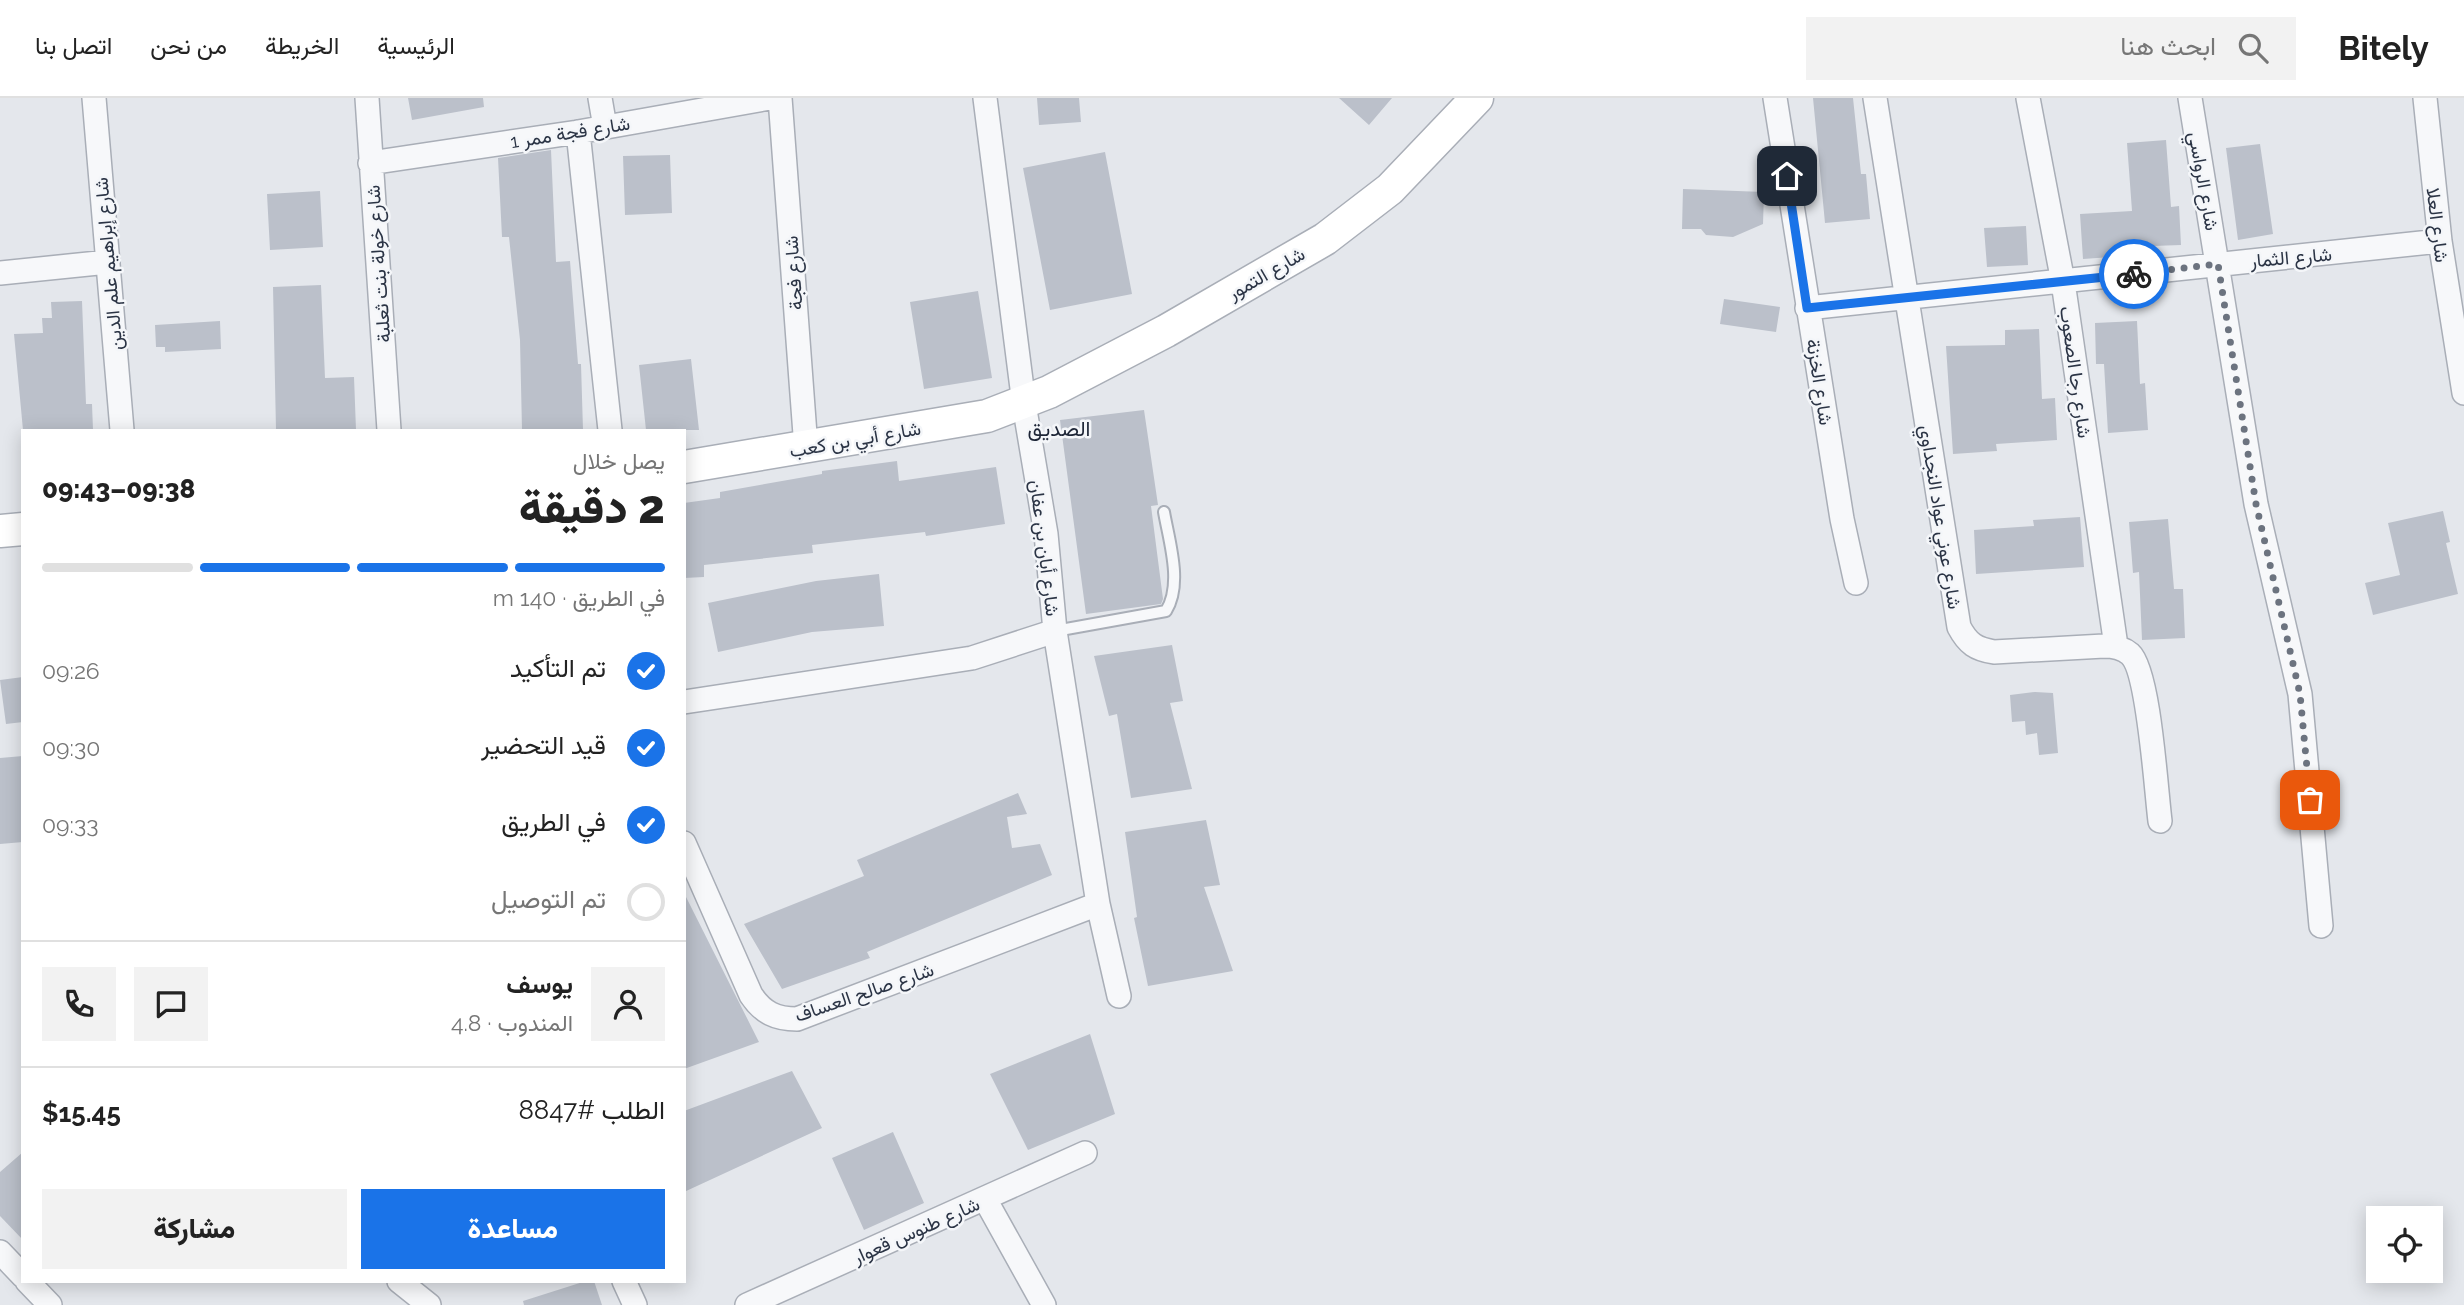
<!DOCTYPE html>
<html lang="ar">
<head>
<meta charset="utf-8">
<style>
  body { margin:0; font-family:Raleway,Vazirmatn,sans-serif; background:#f2f2f2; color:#222; direction:rtl; height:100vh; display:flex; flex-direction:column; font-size:26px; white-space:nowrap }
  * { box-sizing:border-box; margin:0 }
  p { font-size:23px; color:#767676 }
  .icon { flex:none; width:38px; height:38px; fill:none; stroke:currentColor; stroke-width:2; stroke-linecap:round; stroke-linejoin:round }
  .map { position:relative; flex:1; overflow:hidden; direction:ltr }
  .drawer { position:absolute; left:21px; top:331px; width:665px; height:854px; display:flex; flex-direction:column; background:#fff; border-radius:0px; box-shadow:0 4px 18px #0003; direction:rtl }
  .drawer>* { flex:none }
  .tools { position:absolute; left:2366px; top:1108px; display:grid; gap:14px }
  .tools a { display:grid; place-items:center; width:77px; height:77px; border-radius:0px; background:#fff; box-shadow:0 4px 18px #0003; font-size:35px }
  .pin { position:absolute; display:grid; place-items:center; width:60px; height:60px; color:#fff; margin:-30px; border-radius:14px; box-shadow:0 4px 10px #0006 }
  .courier { position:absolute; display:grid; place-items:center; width:70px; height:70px; margin:-35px; border:5px solid #1a73e8; border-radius:50%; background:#fff; color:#222; box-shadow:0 2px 9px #0007 }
  .overview em { font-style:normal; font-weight:800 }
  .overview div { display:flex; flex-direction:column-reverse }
  .overview { display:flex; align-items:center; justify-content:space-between; height:119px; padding:0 21px }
  h1 { font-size:46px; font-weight:800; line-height:52px }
  .bar { display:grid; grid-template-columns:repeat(4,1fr); gap:10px 7px; align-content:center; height:84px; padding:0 21px }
  .bar i { height:9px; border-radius:5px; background:#e0e0e0 }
  .bar .selected { background:#1a73e8 }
  .bar p { grid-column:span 4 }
  .line { display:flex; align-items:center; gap:18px; padding:0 21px; border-top:2px solid #e0e0e0 }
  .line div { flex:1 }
  .round { display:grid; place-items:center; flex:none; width:74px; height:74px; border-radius:0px; background:#f2f2f2 }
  ol { padding:0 21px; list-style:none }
  li { display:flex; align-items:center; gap:21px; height:77px }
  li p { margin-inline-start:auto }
  li .icon { padding:7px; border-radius:50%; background:#1a73e8; color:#fff; stroke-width:4 }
  li:last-child { color:#767676 }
  li i { width:38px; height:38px; border:4px solid #e0e0e0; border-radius:50% }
  .button { display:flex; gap:14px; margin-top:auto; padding:14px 21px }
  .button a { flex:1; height:80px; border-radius:0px; background:#1a73e8; color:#fff; font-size:28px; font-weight:800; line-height:80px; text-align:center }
  .button a+a { background:#f2f2f2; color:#222 }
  header { display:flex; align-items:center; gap:42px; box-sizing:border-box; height:98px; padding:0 35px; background:#fff; border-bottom:2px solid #e0e0e0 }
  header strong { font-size:33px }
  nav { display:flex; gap:38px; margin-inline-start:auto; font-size:24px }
  .search { width:490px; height:63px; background:#f2f2f2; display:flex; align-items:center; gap:18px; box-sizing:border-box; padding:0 24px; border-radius:0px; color:#767676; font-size:26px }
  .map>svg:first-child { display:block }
  .building { fill:#bbc0ca }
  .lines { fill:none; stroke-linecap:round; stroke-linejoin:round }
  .lane-casing { stroke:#a9aeb7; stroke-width:14 }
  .street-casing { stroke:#a9aeb7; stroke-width:26 }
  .secondary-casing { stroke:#a9aeb7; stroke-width:35 }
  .lane { stroke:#f7f8fa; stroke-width:10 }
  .street { stroke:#f7f8fa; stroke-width:23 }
  .secondary { stroke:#fff; stroke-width:32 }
  .done { stroke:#6c737f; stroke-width:7; stroke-dasharray:0 12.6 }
  .route { stroke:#1a73e8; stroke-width:9 }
  .labels { text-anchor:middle; stroke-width:5; stroke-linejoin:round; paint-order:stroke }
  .street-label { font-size:19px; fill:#2b3445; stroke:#f4f6f9 }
  .neighbourhood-label { font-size:21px; fill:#1d2536; stroke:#f4f6f9 }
</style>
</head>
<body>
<header>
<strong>Bitely</strong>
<div class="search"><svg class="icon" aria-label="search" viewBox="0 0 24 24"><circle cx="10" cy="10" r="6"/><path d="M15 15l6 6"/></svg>ابحث هنا</div>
<nav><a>الرئيسية</a><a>الخريطة</a><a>من نحن</a><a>اتصل بنا</a></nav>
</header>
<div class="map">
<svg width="2464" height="1207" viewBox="0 0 2464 1207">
  <rect width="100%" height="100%" fill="#e4e7ec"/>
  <!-- building -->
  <path class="building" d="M408,0H483L484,9L412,22Z
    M1037,0H1079L1081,24L1039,27Z
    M1339,0H1392L1369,27Z
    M1813,0H1853L1861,76H1866L1870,121L1825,125Z
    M2166,42L2171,109L2179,108L2181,147L2124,149L2125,158L2083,161L2080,116L2132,113L2127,45Z
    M2260,46L2273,136L2238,142L2226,50Z
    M551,52L556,164L570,163L578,266H581L583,332H522L520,242L509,139H502L498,60Z
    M1105,54L1132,196L1050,212L1023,70Z
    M670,57L672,115L625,117L623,58Z
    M1683,91L1764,94L1763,126L1733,139L1706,137L1701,131H1682Z
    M320,93L323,149L270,152L267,96Z
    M2026,128L2028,167L1987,169L1984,130Z
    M321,187L325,280L354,279L356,332H276L273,189Z
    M978,193L992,280L924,291L910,204Z
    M1724,201L1780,209L1776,234L1720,226Z
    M82,203L86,306H92L93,332H23L14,236L43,235L42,220H52L51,204Z
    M220,223L221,251L165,254V249H156L155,227Z
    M2137,223L2140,286L2145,285L2148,332L2108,335L2104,266H2096L2095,225Z
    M2039,231L2042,301L2055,300L2057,342L1996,346L1997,353L1953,356L1946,248L2005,247V232Z
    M691,261L699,332H646L639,267Z
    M1144,312L1158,407L1151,408L1163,501L1161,506L1086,516L1060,322Z
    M897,363L899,383L996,369L1005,426L926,438L925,434L812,447L813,455L704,467V479L684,480V405L720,400V394L822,376V373Z
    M2443,413L2450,444L2446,445L2458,496L2373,517L2365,485L2400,477L2388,425Z
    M2080,419L2084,469L1976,476L1974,432L2034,428L2033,422Z
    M2168,421L2174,491H2183L2185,540L2142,542L2139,474L2133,475L2129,424Z
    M879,476L884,528L812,534L718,554L708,505L816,483Z
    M1172,547L1183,603L1170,605L1192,691L1131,700L1117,616L1109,618L1094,558Z
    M23,579V624L6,626L0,582Z
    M2035,594L2053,595L2058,655L2039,657L2037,635L2026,637L2025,623L2012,624L2010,597Z
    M23,658V744L0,746V660Z
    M1018,695L1027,716L1007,719L1012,750L1040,746L1052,777L867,854L870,860L782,891L744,826L864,778L857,762Z
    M1206,722L1220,787L1204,789L1233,873L1148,888L1134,820L1137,819L1125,734Z
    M684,795L759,944L684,971Z
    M1090,936L1115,1016L1028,1052L990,976Z
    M792,973L822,1030L684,1094V1013Z
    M893,1034L924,1105L864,1132L832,1060Z
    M23,1054V1142L0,1118V1074Z
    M586,1183H594L602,1207H524L523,1203Z"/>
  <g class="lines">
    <defs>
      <path id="lane" d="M1055,533L1166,513C1183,486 1169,443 1164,414"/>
      <path id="street" d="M94,0L122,332
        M367,0L389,332
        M600,0L605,29
        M780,0L806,350
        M985,0L1024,306L1046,436L1055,533L1098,806L1119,898
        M1775,0L1842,421L1856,485
        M1875,0L1959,529C1968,546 1976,551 1994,554L2104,548C2113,548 2122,549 2130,556C2149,573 2156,692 2160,723
        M2028,0L2063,184L2116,548
        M2190,0L2256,406L2300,596L2321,828
        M2425,0L2440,143L2464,295
        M578,34L610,332
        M370,65L578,34L770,0
        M0,175L108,164
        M1807,210L2440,143
        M684,604L972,560L1055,533
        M684,745L751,897C763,915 776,921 797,921L1098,806
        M985,1101L1044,1207
        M0,1154L23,1178
        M27,1183L50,1207
        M399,1183L429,1207
        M624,1183L635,1207
        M747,1207L1085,1055"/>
      <path id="secondary" d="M684,369L987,318L1049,294L1166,233L1325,141L1390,91L1477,0
        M0,433L23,431"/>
    </defs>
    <!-- lane casing -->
    <use href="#lane" class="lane-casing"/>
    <!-- street casing -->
    <use href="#street" class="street-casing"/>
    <!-- secondary casing -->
    <use href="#secondary" class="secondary-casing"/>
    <!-- lane -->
    <use href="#lane" class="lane"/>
    <!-- street -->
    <use href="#street" class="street"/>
    <!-- secondary -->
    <use href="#secondary" class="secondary"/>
  </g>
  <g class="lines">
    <!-- done -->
    <path class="done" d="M2134,176L2218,166L2256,406L2300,596L2310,702"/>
    <!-- route -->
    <path class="route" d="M1787,78L1807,210L2134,176"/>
  </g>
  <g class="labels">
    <!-- street labels -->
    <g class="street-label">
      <text transform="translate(570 34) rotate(-9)" y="7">شارع فجة ممر 1</text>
      <text transform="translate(2204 83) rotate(80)" y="7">شارع الرواسي</text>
      <text transform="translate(2438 127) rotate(83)" y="7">شارع العلا</text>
      <text transform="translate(2291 159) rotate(-5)" y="7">شارع الثمار</text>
      <text transform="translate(108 166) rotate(-95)" y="7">شارع إبراهيم علم الدين</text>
      <text transform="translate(378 166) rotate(-94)" y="7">شارع خولة بنت ثعلبة</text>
      <text transform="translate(793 175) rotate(-94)" y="7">شارع فجة</text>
      <text transform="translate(1266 175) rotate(-30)" y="7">شارع التمور</text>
      <text transform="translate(2076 274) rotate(82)" y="7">شارع رجا الصعوب</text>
      <text transform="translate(1820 284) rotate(81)" y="7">شارع الخزنة</text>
      <text transform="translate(855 341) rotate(-10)" y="7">شارع أبي بن كعب</text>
      <text transform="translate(1941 419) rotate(81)" y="7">شارع عوني عواد النجداوي</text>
      <text transform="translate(1045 450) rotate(83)" y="7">شارع أبان بن عفان</text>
      <text transform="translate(864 894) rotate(-19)" y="7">شارع صالح العساف</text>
      <text transform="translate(916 1132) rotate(-24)" y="7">شارع طنوس قعوار</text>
    </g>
    <!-- neighbourhood labels -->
    <g class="neighbourhood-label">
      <text x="1059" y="338">الصديق</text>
    </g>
  </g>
</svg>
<div class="tools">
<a><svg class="icon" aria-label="locate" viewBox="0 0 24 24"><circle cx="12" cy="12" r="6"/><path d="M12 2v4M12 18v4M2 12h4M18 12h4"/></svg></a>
</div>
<div class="pin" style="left:2310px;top:702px;background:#ea580c"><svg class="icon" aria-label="bag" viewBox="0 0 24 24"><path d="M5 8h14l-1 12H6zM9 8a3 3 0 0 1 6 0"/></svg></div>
<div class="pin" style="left:1787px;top:78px;background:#1f2937"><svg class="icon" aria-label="home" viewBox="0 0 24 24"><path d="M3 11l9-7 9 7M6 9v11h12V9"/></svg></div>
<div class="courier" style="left:2134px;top:176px"><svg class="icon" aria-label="bike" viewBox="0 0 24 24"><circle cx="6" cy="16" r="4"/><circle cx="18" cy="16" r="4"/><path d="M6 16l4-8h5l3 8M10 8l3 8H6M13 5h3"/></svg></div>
<section class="drawer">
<div class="overview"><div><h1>2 دقيقة</h1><p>يصل خلال</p></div><em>09:38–09:43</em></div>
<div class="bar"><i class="selected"></i><i class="selected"></i><i class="selected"></i><i></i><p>في الطريق · 140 m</p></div>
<ol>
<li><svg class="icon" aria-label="check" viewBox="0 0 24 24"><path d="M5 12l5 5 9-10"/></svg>تم التأكيد<p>09:26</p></li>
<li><svg class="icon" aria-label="check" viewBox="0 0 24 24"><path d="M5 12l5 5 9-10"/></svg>قيد التحضير<p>09:30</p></li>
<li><svg class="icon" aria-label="check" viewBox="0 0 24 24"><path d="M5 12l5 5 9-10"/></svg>في الطريق<p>09:33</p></li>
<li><i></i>تم التوصيل</li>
</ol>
<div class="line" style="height:126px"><a class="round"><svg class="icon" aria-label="person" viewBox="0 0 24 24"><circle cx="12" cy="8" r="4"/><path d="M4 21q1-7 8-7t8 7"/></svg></a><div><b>يوسف</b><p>المندوب · 4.8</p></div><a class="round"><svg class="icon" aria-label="chat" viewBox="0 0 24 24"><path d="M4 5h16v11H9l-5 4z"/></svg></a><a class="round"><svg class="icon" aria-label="phone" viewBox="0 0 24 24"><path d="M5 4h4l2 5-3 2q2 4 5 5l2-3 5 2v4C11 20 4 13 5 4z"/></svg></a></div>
<div class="line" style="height:91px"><div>الطلب #8847</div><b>$15.45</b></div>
<div class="button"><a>مساعدة</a><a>مشاركة</a></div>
</section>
</div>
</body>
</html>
